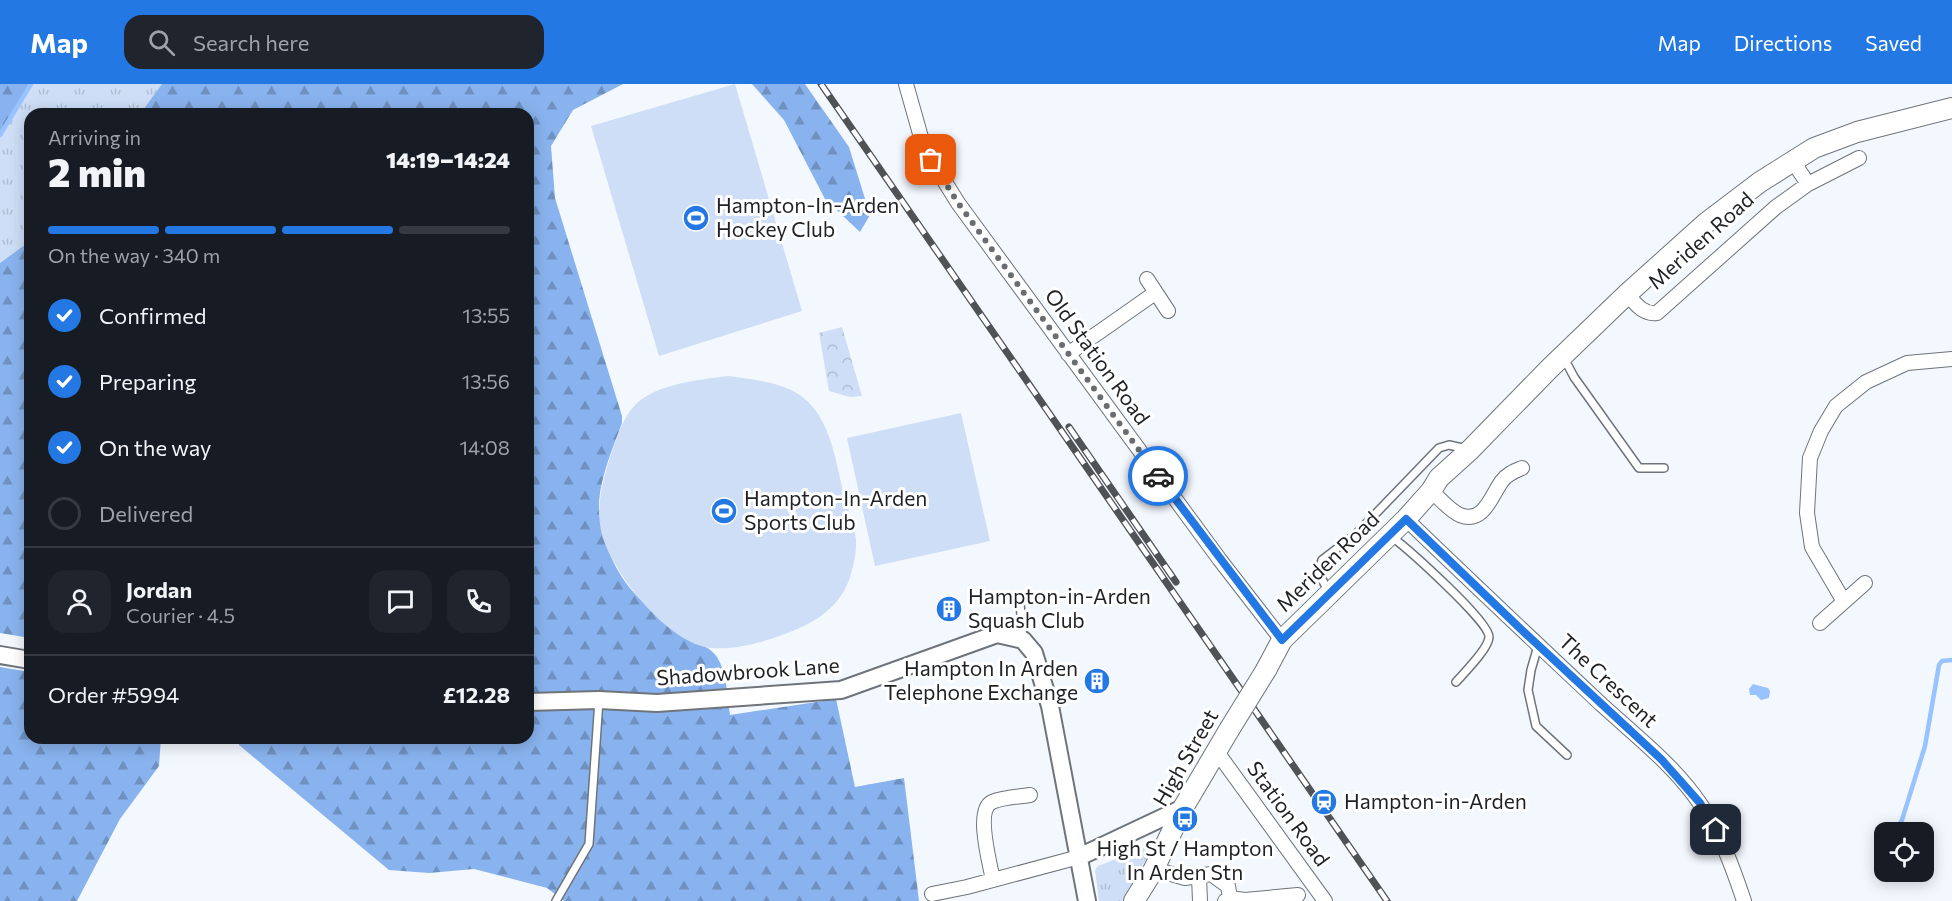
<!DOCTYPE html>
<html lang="en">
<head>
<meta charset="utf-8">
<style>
  body { margin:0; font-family:Commissioner,sans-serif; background:#20242c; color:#f1f3f6; height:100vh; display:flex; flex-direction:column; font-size:22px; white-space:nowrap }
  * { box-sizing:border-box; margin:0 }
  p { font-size:20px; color:#9ea1a6 }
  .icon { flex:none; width:33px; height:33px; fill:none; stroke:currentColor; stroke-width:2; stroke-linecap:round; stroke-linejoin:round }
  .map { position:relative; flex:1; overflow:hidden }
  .details { position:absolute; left:24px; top:24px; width:510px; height:636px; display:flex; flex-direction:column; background:#171b24; border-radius:18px; box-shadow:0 3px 15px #0003 }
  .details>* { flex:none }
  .fabs { position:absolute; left:1874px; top:738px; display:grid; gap:12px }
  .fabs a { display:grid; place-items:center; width:60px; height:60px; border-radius:12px; background:#171b24; box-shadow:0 3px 15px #0003; font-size:30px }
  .pin { position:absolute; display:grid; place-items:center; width:51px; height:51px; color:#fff; margin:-26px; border-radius:12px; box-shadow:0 3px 9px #0006 }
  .courier { position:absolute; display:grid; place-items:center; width:60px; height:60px; margin:-30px; border:4px solid #2478e3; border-radius:50%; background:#fff; color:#222; box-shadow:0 2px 8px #0007 }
  .overview em { font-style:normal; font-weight:800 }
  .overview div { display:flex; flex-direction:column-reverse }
  .overview { display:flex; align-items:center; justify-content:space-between; height:102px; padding:0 24px }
  h1 { font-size:39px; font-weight:800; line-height:45px }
  .bar { display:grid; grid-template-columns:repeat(4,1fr); gap:9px 6px; align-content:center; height:72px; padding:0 24px }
  .bar i { height:8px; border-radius:4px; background:#363941 }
  .bar .on { background:#2478e3 }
  .bar p { grid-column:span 4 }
  .line { display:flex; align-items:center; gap:15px; padding:0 24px; border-top:2px solid #363941 }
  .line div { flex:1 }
  .round { display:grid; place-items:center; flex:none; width:63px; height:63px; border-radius:18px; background:#20242c }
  ol { padding:0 24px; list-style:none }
  li { display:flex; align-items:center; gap:18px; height:66px }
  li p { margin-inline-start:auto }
  li .icon { padding:6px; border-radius:50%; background:#2478e3; color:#fff; stroke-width:4 }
  li:last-child { color:#9ea1a6 }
  li i { width:33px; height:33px; border:3px solid #363941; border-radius:50% }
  header { display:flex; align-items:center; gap:36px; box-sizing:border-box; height:84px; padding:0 30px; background:#2478e3; color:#fff }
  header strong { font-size:28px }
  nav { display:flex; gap:33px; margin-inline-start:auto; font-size:21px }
  .search { width:420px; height:54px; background:#20242c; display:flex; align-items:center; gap:15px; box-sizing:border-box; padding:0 21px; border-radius:18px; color:#9ea1a6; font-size:22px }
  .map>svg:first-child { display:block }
  .grass { fill:url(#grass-tufts) }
  .forest { fill:url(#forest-firs) }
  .park { fill:url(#park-crowns) }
  .pitch { fill:#cddef6 }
  .water { fill:#98c3fe }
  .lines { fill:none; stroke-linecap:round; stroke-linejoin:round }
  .stream { stroke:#98c3fe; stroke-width:4.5 }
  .service-casing { stroke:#6f747b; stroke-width:10 }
  .minor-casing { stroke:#6f747b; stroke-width:16 }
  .tertiary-casing { stroke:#6f747b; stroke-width:20 }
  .secondary-casing { stroke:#6f747b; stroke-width:22 }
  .service { stroke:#fff; stroke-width:7 }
  .minor { stroke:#fff; stroke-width:14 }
  .tertiary { stroke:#fff; stroke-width:16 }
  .secondary { stroke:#fff; stroke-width:20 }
  .rail-casing { stroke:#505356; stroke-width:7 }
  .rail { stroke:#fff; stroke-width:4.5; stroke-dasharray:14; stroke-linecap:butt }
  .secondary-bridge-casing { stroke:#6f747b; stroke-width:22; stroke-linecap:butt }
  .secondary-bridge { stroke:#fff; stroke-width:20 }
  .done { stroke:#696c70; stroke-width:6; stroke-dasharray:0 10.8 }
  .route { stroke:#2478e3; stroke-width:8 }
  .labels { text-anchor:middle; stroke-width:6; stroke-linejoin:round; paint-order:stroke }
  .poi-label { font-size:21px; fill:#1f2124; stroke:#fff; text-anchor:start }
  .street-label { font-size:21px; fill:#1f2124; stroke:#fff }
</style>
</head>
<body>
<header>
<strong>Map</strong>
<div class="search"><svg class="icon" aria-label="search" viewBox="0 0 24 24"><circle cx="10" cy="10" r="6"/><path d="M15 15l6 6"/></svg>Search here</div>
<nav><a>Map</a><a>Directions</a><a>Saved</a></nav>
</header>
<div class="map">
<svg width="1952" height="817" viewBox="0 0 1952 817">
  <defs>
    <pattern id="grass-tufts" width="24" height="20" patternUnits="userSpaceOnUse" patternTransform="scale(1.5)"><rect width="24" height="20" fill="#cddef6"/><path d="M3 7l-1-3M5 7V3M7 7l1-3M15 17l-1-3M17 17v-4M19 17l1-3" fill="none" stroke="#b0bed3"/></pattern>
    <pattern id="forest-firs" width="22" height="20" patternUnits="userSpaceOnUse" patternTransform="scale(1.5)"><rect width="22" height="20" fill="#89b3ee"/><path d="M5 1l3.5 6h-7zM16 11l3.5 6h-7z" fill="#6f91c1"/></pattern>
    <pattern id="park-crowns" width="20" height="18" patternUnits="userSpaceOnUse" patternTransform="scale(1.5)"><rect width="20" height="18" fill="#cddef6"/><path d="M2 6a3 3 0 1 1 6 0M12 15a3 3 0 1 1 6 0" fill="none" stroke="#b0bed3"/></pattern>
  </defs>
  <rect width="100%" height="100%" fill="#f3f8fe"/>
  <!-- grass -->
  <path class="grass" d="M31,0H162L140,30H30V157L0,179V51Z
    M1155,760L1122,817H1099L1095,786L1098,782Z"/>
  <!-- forest -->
  <path class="forest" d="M0,0H31L0,51Z
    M162,0H623L573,26L551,62L555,114L622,332V339C613,364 601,391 599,418C598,451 615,490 638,513C650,525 664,535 676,546C690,558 707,559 717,573C727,589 727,612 730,631L836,615L855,703L904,694L919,817H564L547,804L474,785L429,789L389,786L239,661V654H528V30H140Z
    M752,0H805L849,63L870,131L860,148L825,115L784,36Z
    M30,157V554L0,549V179Z
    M0,583L30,588V654H161L159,682L120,735L77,817H0Z"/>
  <!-- park -->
  <path class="park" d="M842,243L862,312L850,313L829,307L819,249Z"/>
  <!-- pitch -->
  <path class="pitch" d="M735,0L802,227L659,272L591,42Z
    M729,292C748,295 772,297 791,306C830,324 835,375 844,411C848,425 854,441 856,455C857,469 853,483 849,496C838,526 811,541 782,551C760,559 734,566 711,564C669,560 615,492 603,454C594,426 603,393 613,365C620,345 626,325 645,313C667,299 704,295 729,292Z
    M961,329L990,457L875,482L847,354Z"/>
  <!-- water -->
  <path class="water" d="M1753,600L1768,604L1770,607L1769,614L1761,616L1756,611H1750L1749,605Z"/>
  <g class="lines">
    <!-- stream -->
    <path class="stream" d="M0,51L31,0
      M1895,748L1902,736L1925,662L1939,581L1942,577L1952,576"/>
    <defs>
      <path id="service" d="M1564,274L1574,293L1639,384H1664
        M1392,453C1408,465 1490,538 1489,553C1489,564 1464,589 1456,598
        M1329,507C1322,497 1317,488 1322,476L1356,450L1439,364L1449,361L1467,365
        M1020,519L1023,556
        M1538,562L1531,586L1528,606L1536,642L1567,671
        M556,817L589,760L599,616"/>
      <path id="minor" d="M906,0L924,64L958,119L1220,476L1282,556
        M1792,76L1808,100
        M1147,195L1168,227
        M1627,210C1635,219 1643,231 1657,229L1776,123L1808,100L1859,74
        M1068,270L1155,209
        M1431,407C1440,414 1450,427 1460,431C1484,441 1492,410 1502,397C1507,390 1515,387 1522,384
        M1406,435C1471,498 1536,559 1602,621C1636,652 1675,682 1701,721C1721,751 1733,784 1744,817
        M1843,516L1812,463L1807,429L1810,374L1821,347L1836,322L1866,298L1907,279L1952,275
        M1820,539L1865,499
        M1217,668L1325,817
        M1154,785L1185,794L1211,790L1228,802L1230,814L1225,817
        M1199,793L1200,817
        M993,796C990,780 975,726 992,718C1003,713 1018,713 1030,711
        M932,810L967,803L1079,773
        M1230,814L1245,816L1298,811"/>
      <path id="tertiary" d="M0,571L30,576
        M528,618L599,616L657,619L841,606L997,550L1023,556L1034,569L1050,622L1087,817
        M1079,773L1183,724"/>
      <path id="secondary" d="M1266,586L1282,556L1406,435L1431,407L1439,394L1470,366L1549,285L1627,210L1706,139L1760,98L1814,64L1857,48L1952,24
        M1134,817L1154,785L1183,724L1229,646"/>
    </defs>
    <!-- service casing -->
    <use href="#service" class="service-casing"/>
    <!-- minor casing -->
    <use href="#minor" class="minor-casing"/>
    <!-- tertiary casing -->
    <use href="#tertiary" class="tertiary-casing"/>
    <!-- secondary casing -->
    <use href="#secondary" class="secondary-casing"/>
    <!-- service -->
    <use href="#service" class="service"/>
    <!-- minor -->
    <use href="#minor" class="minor"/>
    <!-- tertiary -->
    <use href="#tertiary" class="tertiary"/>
    <!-- secondary -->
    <use href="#secondary" class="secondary"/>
    <defs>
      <path id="rail" d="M821,0L1387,817
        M1069,343L1176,498"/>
    </defs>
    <!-- rail casing -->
    <use href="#rail" class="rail-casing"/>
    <!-- rail -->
    <use href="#rail" class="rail"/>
    <defs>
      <path id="secondary-bridge" d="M1229,646L1266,586"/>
    </defs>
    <!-- secondary-bridge casing -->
    <use href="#secondary-bridge" class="secondary-bridge-casing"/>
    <!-- secondary-bridge -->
    <use href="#secondary-bridge" class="secondary-bridge"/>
  </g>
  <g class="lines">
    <!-- done -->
    <path class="done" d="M931,76L958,119L1158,392"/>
    <!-- route -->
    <path class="route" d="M1158,392L1282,556L1406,435L1526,550L1661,675L1700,719L1716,746"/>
  </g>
  <!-- icons -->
  <defs>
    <symbol id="stadium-disc" viewBox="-11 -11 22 22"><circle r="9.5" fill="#2478e3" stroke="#fff"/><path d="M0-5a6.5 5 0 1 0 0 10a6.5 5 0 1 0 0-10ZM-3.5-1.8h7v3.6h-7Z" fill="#fff"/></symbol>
    <symbol id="building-disc" viewBox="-11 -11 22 22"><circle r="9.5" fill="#2478e3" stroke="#fff"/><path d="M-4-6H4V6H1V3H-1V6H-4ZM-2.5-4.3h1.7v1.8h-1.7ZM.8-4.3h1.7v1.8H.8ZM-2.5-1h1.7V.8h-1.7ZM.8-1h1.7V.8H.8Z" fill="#fff"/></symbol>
    <symbol id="station-disc" viewBox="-11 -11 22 22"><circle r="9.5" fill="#2478e3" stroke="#fff"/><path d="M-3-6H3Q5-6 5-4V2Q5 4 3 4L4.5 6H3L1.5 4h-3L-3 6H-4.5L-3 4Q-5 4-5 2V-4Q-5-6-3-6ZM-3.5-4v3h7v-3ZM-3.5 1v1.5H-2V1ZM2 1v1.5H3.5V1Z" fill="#fff"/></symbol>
    <symbol id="bus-disc" viewBox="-11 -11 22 22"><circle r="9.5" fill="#2478e3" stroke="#fff"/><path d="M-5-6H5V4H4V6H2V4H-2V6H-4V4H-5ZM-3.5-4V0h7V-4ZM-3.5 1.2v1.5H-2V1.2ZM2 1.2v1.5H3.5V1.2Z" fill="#fff"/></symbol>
  </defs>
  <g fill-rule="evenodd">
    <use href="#stadium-disc" x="681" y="119" width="30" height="30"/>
    <use href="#stadium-disc" x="709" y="412" width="30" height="30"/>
    <use href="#building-disc" x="934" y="510" width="30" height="30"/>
    <use href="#building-disc" x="1082" y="582" width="30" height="30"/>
    <use href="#station-disc" x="1309" y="703" width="30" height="30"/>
    <use href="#bus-disc" x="1170" y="720" width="30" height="30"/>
  </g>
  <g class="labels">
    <!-- poi labels -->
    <g class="poi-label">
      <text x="716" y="129">Hampton-In-Arden<tspan x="716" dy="24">Hockey Club</tspan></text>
      <text x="744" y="422">Hampton-In-Arden<tspan x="744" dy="24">Sports Club</tspan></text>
      <text x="968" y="520">Hampton-in-Arden<tspan x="968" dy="24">Squash Club</tspan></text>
      <text x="1078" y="592" text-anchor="end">Hampton In Arden<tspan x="1078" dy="24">Telephone Exchange</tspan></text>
      <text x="1344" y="725">Hampton-in-Arden</text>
      <text x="1185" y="772" text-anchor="middle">High St / Hampton<tspan x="1185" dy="24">In Arden Stn</tspan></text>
    </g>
    <!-- street labels -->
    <g class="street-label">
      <text transform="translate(1701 157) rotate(-42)" y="7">Meriden Road</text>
      <text transform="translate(1097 273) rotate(54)" y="7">Old Station Road</text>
      <text transform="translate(1328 478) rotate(-44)" y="7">Meriden Road</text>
      <text transform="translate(748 588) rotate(-4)" y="7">Shadowbrook Lane</text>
      <text transform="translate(1608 597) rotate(43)" y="7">The Crescent</text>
      <text transform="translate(1186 674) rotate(-60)" y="7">High Street</text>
      <text transform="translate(1288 730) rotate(54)" y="7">Station Road</text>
    </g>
  </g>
</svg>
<div class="fabs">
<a><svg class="icon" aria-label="locate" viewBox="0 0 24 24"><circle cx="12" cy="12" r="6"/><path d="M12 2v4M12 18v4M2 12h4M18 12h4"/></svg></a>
</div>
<div class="pin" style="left:931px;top:76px;background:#ea580c"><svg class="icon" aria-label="bag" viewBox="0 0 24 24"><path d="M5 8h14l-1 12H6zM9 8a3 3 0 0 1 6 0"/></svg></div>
<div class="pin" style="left:1716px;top:746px;background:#1f2937"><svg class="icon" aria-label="home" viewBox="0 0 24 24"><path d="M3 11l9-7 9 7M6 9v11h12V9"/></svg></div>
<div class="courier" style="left:1158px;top:392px"><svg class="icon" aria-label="car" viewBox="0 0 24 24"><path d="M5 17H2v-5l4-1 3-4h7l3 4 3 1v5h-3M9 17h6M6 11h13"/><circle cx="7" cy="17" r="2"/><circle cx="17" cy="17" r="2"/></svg></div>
<section class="details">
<div class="overview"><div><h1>2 min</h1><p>Arriving in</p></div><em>14:19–14:24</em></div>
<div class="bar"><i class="on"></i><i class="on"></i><i class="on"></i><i></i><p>On the way · 340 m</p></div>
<ol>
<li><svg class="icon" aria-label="check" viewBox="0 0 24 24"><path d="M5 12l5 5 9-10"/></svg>Confirmed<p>13:55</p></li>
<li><svg class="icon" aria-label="check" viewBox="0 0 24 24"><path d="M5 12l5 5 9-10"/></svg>Preparing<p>13:56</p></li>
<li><svg class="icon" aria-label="check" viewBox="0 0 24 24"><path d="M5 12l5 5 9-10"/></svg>On the way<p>14:08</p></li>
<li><i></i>Delivered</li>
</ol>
<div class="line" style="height:108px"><a class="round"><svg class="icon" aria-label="person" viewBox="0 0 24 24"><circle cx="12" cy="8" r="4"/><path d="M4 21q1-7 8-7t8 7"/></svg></a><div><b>Jordan</b><p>Courier · 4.5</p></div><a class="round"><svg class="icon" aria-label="chat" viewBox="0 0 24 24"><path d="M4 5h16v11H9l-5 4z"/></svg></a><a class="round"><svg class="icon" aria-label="phone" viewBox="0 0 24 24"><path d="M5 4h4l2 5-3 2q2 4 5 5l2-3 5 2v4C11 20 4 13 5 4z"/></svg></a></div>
<div class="line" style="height:78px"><div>Order #5994</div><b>£12.28</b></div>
</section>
</div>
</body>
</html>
